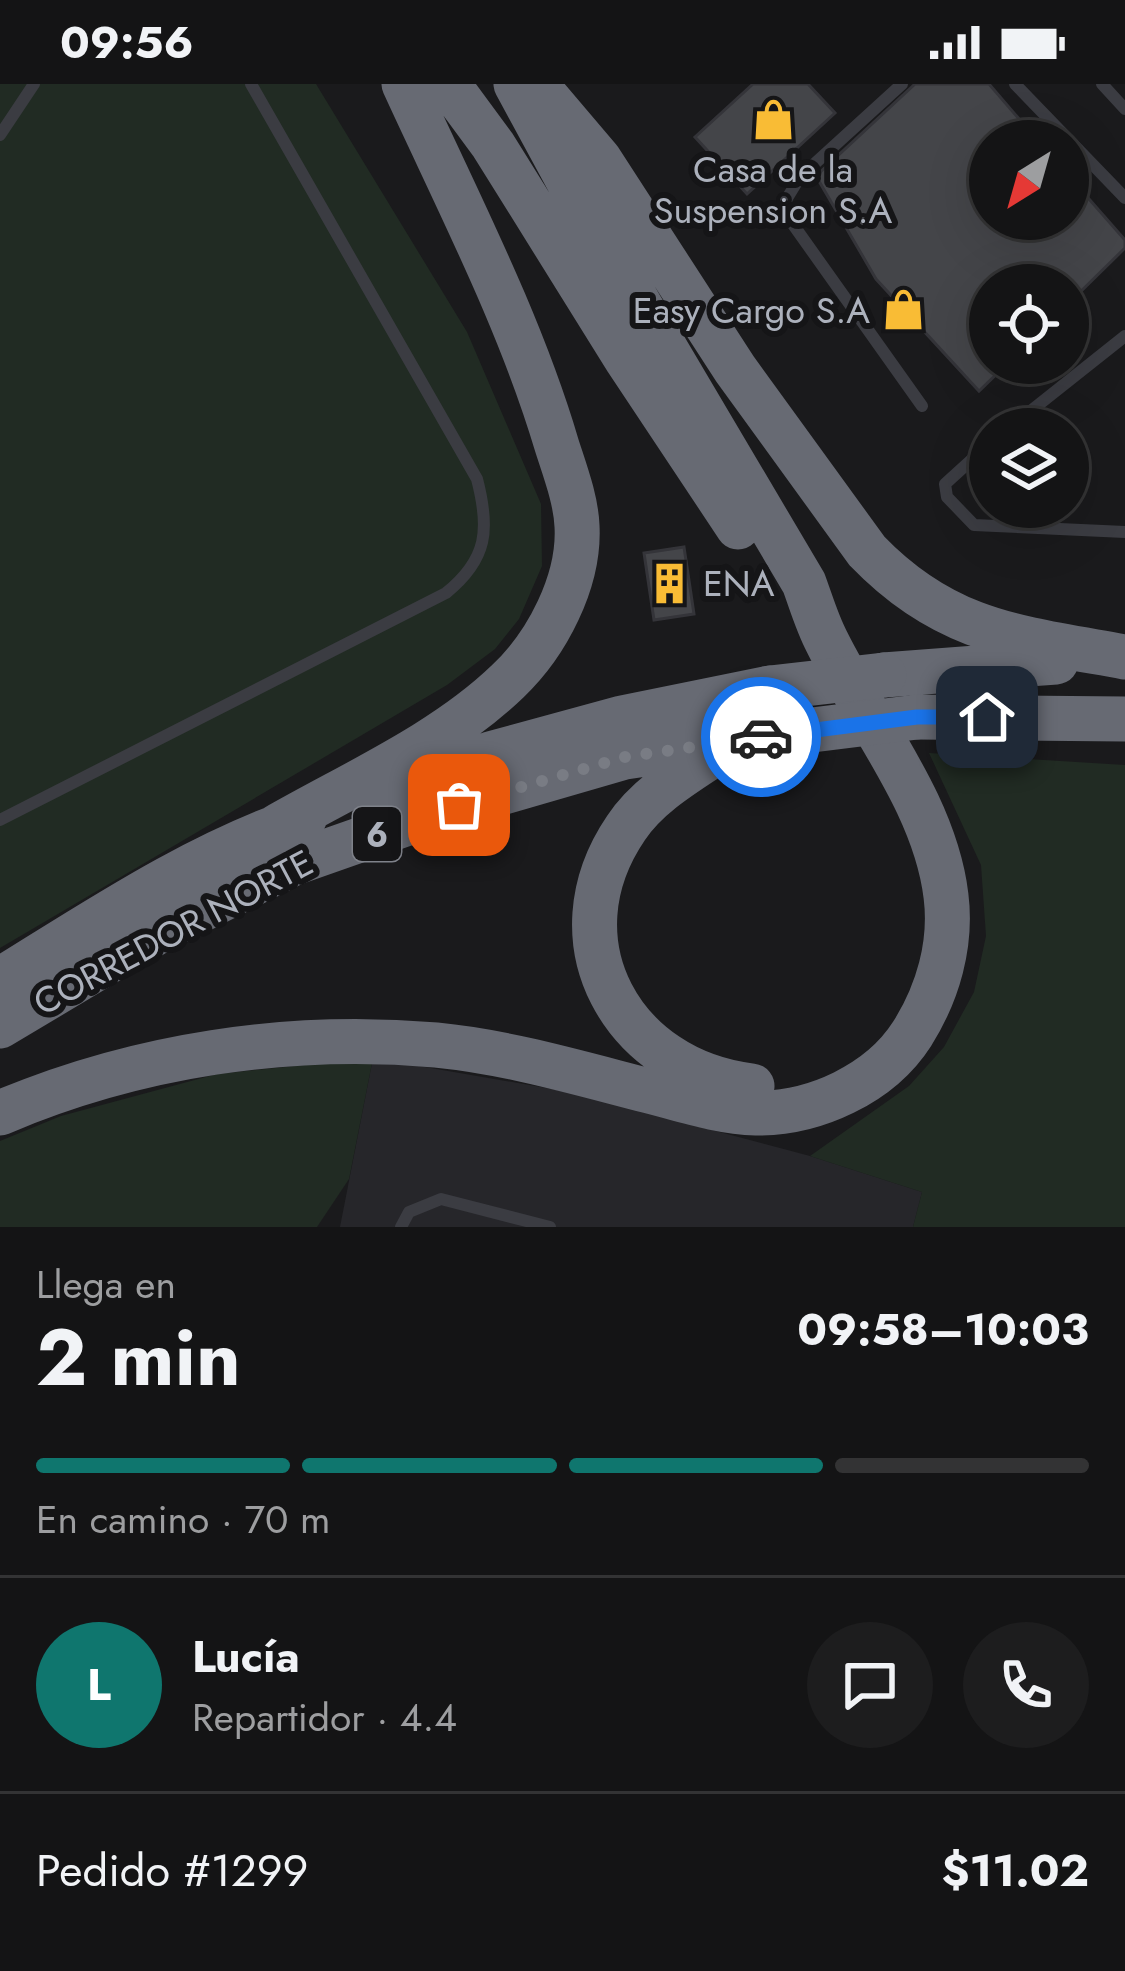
<!DOCTYPE html>
<html lang="es">
<head>
<meta charset="utf-8">
<style>
  body { margin:0; font-family:Jost,sans-serif; background:#1d1d1e; color:#f1f3f6; height:100vh; display:flex; flex-direction:column; font-size:45px; white-space:nowrap }
  * { box-sizing:border-box; margin:0 }
  p { font-size:39px; color:#9d9ea0 }
  .icon { flex:none; width:66px; height:66px; fill:none; stroke:currentColor; stroke-width:2; stroke-linecap:round; stroke-linejoin:round }
  .map { position:relative; height:1143px; overflow:hidden }
  .drawer { display:flex; flex-direction:column; background:#141415; flex:1 }
  .drawer>* { flex:none }
  .needle { width:78px; rotate:217deg }
  .fabs { position:absolute; left:969px; top:36px; display:grid; gap:24px }
  .fabs a { display:grid; place-items:center; width:120px; height:120px; border-radius:50%; background:#141415; box-shadow:0 12px 48px #0002,0 0 0 3px #333334; font-size:60px }
  .pin { position:absolute; display:grid; place-items:center; width:102px; height:102px; color:#fff; margin:-51px; border-radius:24px; box-shadow:0 6px 18px #0006 }
  .courier { position:absolute; display:grid; place-items:center; width:120px; height:120px; margin:-60px; border:9px solid #1a73e8; border-radius:50%; background:#fff; color:#222; box-shadow:0 3px 15px #0007 }
  .headline em { font-style:normal; font-weight:700 }
  .headline div { display:flex; flex-direction:column-reverse }
  .headline { display:flex; align-items:center; justify-content:space-between; height:204px; padding:0 36px }
  h1 { font-size:78px; font-weight:700; line-height:90px }
  .bar { display:grid; grid-template-columns:repeat(4,1fr); gap:18px 12px; align-content:center; height:144px; padding:0 36px }
  .bar i { height:15px; border-radius:9px; background:#333334 }
  .bar .selected { background:#0f766e }
  .bar p { grid-column:span 4 }
  .line { display:flex; align-items:center; gap:30px; padding:0 36px; border-top:3px solid #333334 }
  .line div { flex:1 }
  .round { display:grid; place-items:center; flex:none; width:126px; height:126px; border-radius:63px; background:#1d1d1e }
  .status { display:flex; justify-content:space-between; align-items:center; height:84px; padding:0 60px; background:#141415; direction:ltr }
  .status svg { height:33px; fill:currentColor }
  .map>svg:first-child { display:block }
  .built { fill:#26262a }
  .green { fill:#212b23 }
  .building { fill:#444549; stroke:#343439; stroke-width:3 }
  .lines { fill:none; stroke-linecap:round; stroke-linejoin:round }
  .lane { stroke:#3b3c42; stroke-width:12 }
  .highway { stroke:#676a73; stroke-width:45 }
  .highway-bridge { stroke:#676a73; stroke-width:45 }
  .done { stroke:#797c84; stroke-width:12; stroke-dasharray:0 21.6 }
  .route { stroke:#1a73e8; stroke-width:15 }
  .labels { text-anchor:middle; stroke-width:12; stroke-linejoin:round; paint-order:stroke }
  .shield { fill:#151517; stroke:#7f828a; stroke-width:3 }
  .shield-label { font-size:33px; font-weight:bold; fill:#acb1bc }
  .poi-label { font-size:36px; fill:#acb1bc; stroke:#151517 }
  .street-label { font-size:36px; fill:#acb1bc; stroke:#151517 }
</style>
</head>
<body>
<div class="status"><b>09:56</b><svg viewBox="0 0 49 12"><path d="M0 12V9h3v3zM5 12V6h3v6zM10 12V3h3v9zM15 12V0h3v12zM26 1h20v11H26zM47 4h2v5h-2z"/></svg></div>
<div class="map">
<svg width="1125" height="1143" viewBox="0 0 1125 1143">
  <rect width="100%" height="100%" fill="#1a1a1c"/>
  <!-- built -->
  <path class="built" d="M373,974L564,1007L810,1072L922,1108L913,1143H340Z"/>
  <!-- green -->
  <path class="green" d="M0,0H316L467,248L541,420L542,482L519,535L495,565L447,601L0,864Z
    M929,669L1125,681V1143H913L922,1108L810,1072L909,1002L944,963L974,908L986,852L981,781Z
    M373,974L349,1095L317,1143H0V1057L61,1032L217,990Z"/>
  <!-- building -->
  <path class="building" d="M753,0H808L835,29L747,110L695,53Z
    M915,0H989L1038,57H990V135H1068V91L1125,156V164L1068,220V201H990V279H1008L979,307L876,195L816,92Z
    M684,463L694,530L654,536L644,469Z"/>
  <g class="lines">
    <!-- lane -->
    <path class="lane" d="M902,0L800,93L786,116L792,139L922,322
      M1015,0L1125,114
      M1102,0L1125,25
      M0,51L34,0
      M1008,345L1125,252
      M990,359L945,400L947,413L974,441L1125,448
      M0,736L446,509C488,475 490,445 477,395L251,0
      M401,1143L409,1128L441,1115L550,1143"/>
    <!-- highway -->
    <path class="highway" d="M448,0L493,61L627,276L738,443
      M542,8L599,75L735,285L867,467C946,549 1019,554 1125,573
      M884,591L1056,578
      M917,633L1125,635
      M725,663C691,686 649,709 626,744C549,857 622,987 752,1002
      M373,710L490,670L622,634L770,604
      M276,743C353,699 444,659 508,597C547,560 580,497 577,442C576,416 565,387 557,362C520,237 458,118 404,0
      M0,896C97,836 197,769 305,733
      M0,942L159,847L294,779L459,721L625,673L788,649
      M0,1029C136,971 289,948 436,961C508,968 579,989 649,1007C684,1016 720,1028 756,1029C814,1030 880,1000 912,950C938,909 952,860 946,812C935,720 867,639 827,558C817,539 811,518 804,499L594,144L516,0"/>
    <!-- highway-bridge -->
    <path class="highway-bridge" d="M770,604L884,591
      M788,649L917,633"/>
  </g>
  <g class="lines">
    <!-- done -->
    <path class="done" d="M459,721L625,673L761,653"/>
    <!-- route -->
    <path class="route" d="M761,653L917,633H987"/>
  </g>
  <!-- icons -->
  <defs>
    <symbol id="shop-bare" viewBox="-9 -9 18 18"><path d="M-5-2.5h2.3a2.7 3.5 0 0 1 5.4 0H5L5.5 6h-11ZM-1.5-2.5h3a1.5 2.3 0 0 0-3 0Z" fill="#f9bc35" stroke="#151517" stroke-width="2.5" paint-order="stroke"/></symbol>
    <symbol id="building-bare" viewBox="-9 -9 18 18"><path d="M-4-6H4V6H1V3H-1V6H-4ZM-2.5-4.3h1.7v1.8h-1.7ZM.8-4.3h1.7v1.8H.8ZM-2.5-1h1.7V.8h-1.7ZM.8-1h1.7V.8H.8Z" fill="#f9bc35" stroke="#151517" stroke-width="2.5" paint-order="stroke"/></symbol>
  </defs>
  <g fill-rule="evenodd">
    <use href="#shop-bare" x="744" y="6" width="59" height="59"/>
    <use href="#shop-bare" x="874" y="196" width="59" height="59"/>
    <use href="#building-bare" x="640" y="470" width="59" height="59"/>
  </g>
  <g class="labels">
    <!-- shield labels -->
    <rect class="shield" x="353" y="723" width="48" height="54" rx="9"/>
    <g class="shield-label">
      <text x="377" y="762">6</text>
    </g>
    <!-- poi labels -->
    <g class="poi-label">
      <text x="773" y="98">Casa de la<tspan x="773" dy="41">Suspension S.A</tspan></text>
      <text x="870" y="239" text-anchor="end">Easy Cargo S.A</text>
      <text x="703" y="512" text-anchor="start">ENA</text>
    </g>
    <!-- street labels -->
    <g class="street-label">
      <text transform="translate(173 848) rotate(-28)" y="13">CORREDOR NORTE</text>
    </g>
  </g>
</svg>
<div class="fabs">
<a><svg class="needle" viewBox="-14 -14 28 28"><path d="M0-13l5 13h-10z" fill="#e53935"/><path d="M0 13l5-13h-10z" fill="#9d9ea0"/></svg></a>
<a><svg class="icon" aria-label="locate" viewBox="0 0 24 24"><circle cx="12" cy="12" r="6"/><path d="M12 2v4M12 18v4M2 12h4M18 12h4"/></svg></a>
<a><svg class="icon" aria-label="layers" viewBox="0 0 24 24"><path d="M12 4l9 5-9 5-9-5zM3 14l9 5 9-5"/></svg></a>
</div>
<div class="pin" style="left:459px;top:721px;background:#ea580c"><svg class="icon" aria-label="bag" viewBox="0 0 24 24"><path d="M5 8h14l-1 12H6zM9 8a3 3 0 0 1 6 0"/></svg></div>
<div class="pin" style="left:987px;top:633px;background:#1f2937"><svg class="icon" aria-label="home" viewBox="0 0 24 24"><path d="M3 11l9-7 9 7M6 9v11h12V9"/></svg></div>
<div class="courier" style="left:761px;top:653px"><svg class="icon" aria-label="car" viewBox="0 0 24 24"><path d="M5 17H2v-5l4-1 3-4h7l3 4 3 1v5h-3M9 17h6M6 11h13"/><circle cx="7" cy="17" r="2"/><circle cx="17" cy="17" r="2"/></svg></div>
</div>
<section class="drawer">
<div class="headline"><div><h1>2 min</h1><p>Llega en</p></div><em>09:58–10:03</em></div>
<div class="bar"><i class="selected"></i><i class="selected"></i><i class="selected"></i><i></i><p>En camino · 70 m</p></div>
<div class="line" style="height:216px"><b class="round" style="background:#0f766e;color:#fff">L</b><div><b>Lucía</b><p>Repartidor · 4.4</p></div><a class="round"><svg class="icon" aria-label="chat" viewBox="0 0 24 24"><path d="M4 5h16v11H9l-5 4z"/></svg></a><a class="round"><svg class="icon" aria-label="phone" viewBox="0 0 24 24"><path d="M5 4h4l2 5-3 2q2 4 5 5l2-3 5 2v4C11 20 4 13 5 4z"/></svg></a></div>
<div class="line" style="height:156px"><div>Pedido #1299</div><b>$11.02</b></div>
</section>
</body>
</html>
